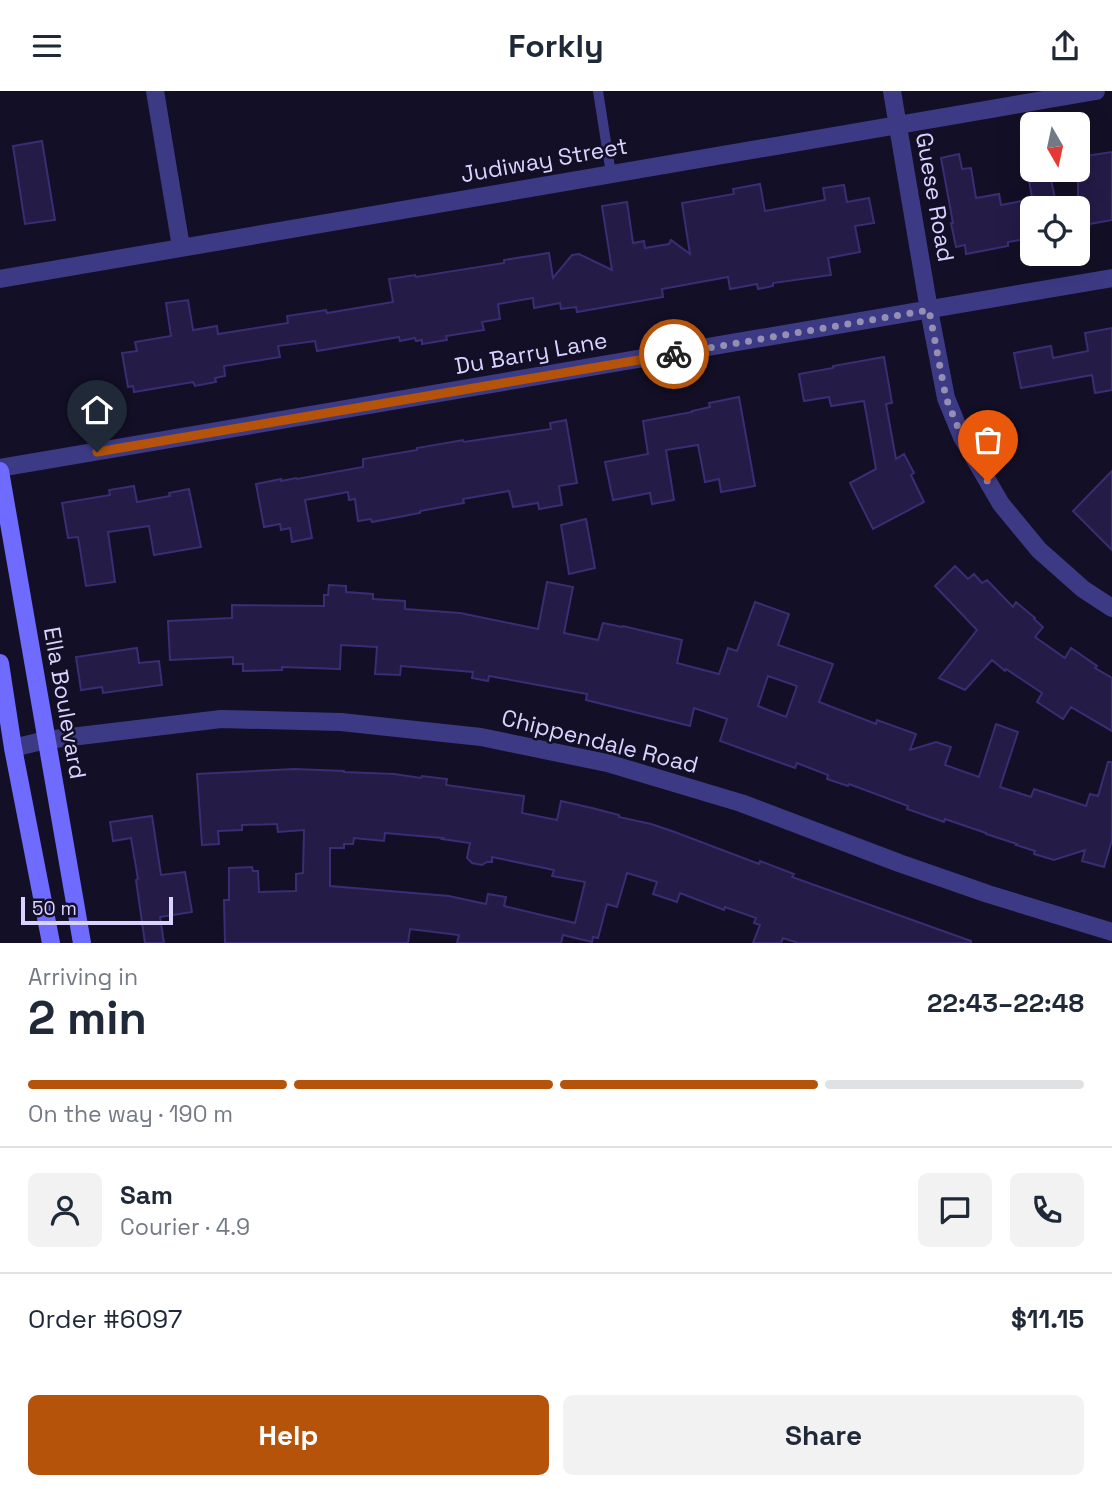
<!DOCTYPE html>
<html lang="en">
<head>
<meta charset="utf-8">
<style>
  body { margin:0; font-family:"Space Grotesk",sans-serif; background:#f2f2f3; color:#1f2937; height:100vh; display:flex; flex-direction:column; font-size:26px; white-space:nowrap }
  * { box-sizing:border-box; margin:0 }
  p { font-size:23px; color:#747a83 }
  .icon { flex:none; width:38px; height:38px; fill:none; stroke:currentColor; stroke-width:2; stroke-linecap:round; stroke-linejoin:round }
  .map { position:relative; height:852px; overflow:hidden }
  .drawer { display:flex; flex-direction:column; background:#fff; flex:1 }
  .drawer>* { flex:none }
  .needle { width:46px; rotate:171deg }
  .buttons { position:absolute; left:1020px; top:21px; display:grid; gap:14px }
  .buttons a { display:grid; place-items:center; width:70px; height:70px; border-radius:10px; background:#fff; box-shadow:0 7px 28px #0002; font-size:35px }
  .scale { position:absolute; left:21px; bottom:18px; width:152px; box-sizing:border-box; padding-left:7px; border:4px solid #d9d4ff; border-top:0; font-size:19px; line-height:24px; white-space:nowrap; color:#d9d4ff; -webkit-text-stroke:5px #130f26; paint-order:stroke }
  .pin { position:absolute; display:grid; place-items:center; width:60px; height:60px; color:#fff; margin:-72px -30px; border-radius:50% 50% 50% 0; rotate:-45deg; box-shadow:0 0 7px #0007 }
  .pin .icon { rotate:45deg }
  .courier { position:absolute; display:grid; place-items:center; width:70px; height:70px; margin:-35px; border:5px solid #b45309; border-radius:50%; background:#fff; color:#222; box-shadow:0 2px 9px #0007 }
  .head em { font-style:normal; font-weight:800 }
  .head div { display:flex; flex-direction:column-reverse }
  .head { display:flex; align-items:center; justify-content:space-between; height:119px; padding:0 28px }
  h1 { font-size:46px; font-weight:800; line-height:52px }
  .bar { display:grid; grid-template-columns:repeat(4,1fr); gap:10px 7px; align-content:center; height:84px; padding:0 28px }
  .bar i { height:9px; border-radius:5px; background:#e0e1e3 }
  .bar .active { background:#b45309 }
  .bar p { grid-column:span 4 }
  .line { display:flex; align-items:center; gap:18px; padding:0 28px; border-top:2px solid #e0e1e3 }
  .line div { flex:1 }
  .round { display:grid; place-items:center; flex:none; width:74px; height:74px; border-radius:10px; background:#f2f2f3 }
  .button { display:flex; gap:14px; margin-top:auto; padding:14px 28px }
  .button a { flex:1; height:80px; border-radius:10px; background:#b45309; color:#fff; font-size:28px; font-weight:800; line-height:80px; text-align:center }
  .button a+a { background:#f2f2f3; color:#1f2937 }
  header { display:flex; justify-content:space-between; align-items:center; height:91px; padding:0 28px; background:#fff; font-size:32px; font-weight:800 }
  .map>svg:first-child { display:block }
  .building { fill:#241b47; stroke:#3b2d73; stroke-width:2; fill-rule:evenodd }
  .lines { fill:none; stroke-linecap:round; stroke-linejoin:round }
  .lane { stroke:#3d3a85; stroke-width:10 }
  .street { stroke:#3d3a85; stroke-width:18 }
  .secondary { stroke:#6f6bff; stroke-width:18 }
  .done { stroke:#948fb3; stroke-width:7; stroke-dasharray:0 12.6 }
  .route { stroke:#b45309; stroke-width:9 }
  .labels { text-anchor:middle; stroke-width:5; stroke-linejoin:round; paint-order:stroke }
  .street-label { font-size:23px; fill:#d9d4ff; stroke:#130f26 }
</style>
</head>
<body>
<header><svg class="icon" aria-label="menu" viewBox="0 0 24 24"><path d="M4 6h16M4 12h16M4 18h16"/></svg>Forkly<svg class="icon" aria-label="share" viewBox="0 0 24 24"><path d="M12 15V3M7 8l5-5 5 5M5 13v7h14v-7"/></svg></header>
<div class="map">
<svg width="1112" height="852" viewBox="0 0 1112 852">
  <rect width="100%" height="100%" fill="#130f26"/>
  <!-- building -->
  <path class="building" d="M42,50L55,129L25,133L13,55Z
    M1112,61V129L1078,135V66Z
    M959,63L962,78L971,77L976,107L999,103L1001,114L1032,108V147L1008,151V155L966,163L965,154L956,156L951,132H953L941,67Z
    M1027,79H1049L1057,117H1034Z
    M760,93L765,120L825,109L823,97L844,94L847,111L869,107L874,132L855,135L860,161L828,167L831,184L773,192V195L758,198L757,193L730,198L728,186L662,198L663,206L577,221L576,216L561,218L560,212L534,217L533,207L498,213L500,228L482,231L484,239L446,245L447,249L422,253V249L416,250L415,247L400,250L399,246L317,260L315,250L278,255L280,266L224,275L225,285L215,287L216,291L195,295L193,291L134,301L133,295L128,296L122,262L137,260L135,251L171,245L166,212L188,209L193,239L217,235L218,243L288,232L287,225L326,219L327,222L393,211L389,188L415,184L416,186L504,172V169L549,162L553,187L572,164L579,163L612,179L602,115L627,111L633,152L644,150L645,157L669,153L671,149L690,163L682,112L734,103L733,98Z
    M1112,237V299L1095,302L1092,284L1021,297L1014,262L1051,255L1053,267L1088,260L1085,242Z
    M884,266L892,312L886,313L896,368L904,363L914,382L911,384L924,411L873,438L850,392L876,378L864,310L831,315L829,306L804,310L799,283L833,277V275Z
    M739,306L755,395L721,401L719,388L705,391L698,354L666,359L674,409L652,413L650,402L613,409L605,371L648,363L643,330L692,321V320L710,316L709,312Z
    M566,329L577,392L559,395L562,414L539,418L538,412L513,416L509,400L463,408L464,412L420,420V422L372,431L371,428L358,430L355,408L349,409L348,401L305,409L312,447L292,451L290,437L281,439L280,433L264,436L256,393L281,388V390L296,387L297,388L363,376V368L417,359V357L463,349L464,351L551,338L550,332Z
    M1112,380V459L1073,420Z
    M134,395L137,411L170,405L169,402L189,398L201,456L154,464L149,435L108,441L115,491L86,495L78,446L68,447L62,412L110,404L109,399Z
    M586,428L595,477L569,483L561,434Z
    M955,475L968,488L974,483L982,492L987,489L1013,516L1016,511L1035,527L1034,528L1043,536L1035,546L1065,567L1071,557L1097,575L1095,577L1112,587V640L1071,616L1063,628L1037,611L1042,602L1006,578L1005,580L992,569L965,599L939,587L977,539L935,495Z
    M547,491L573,496L564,542L598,549L603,532L622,536L623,535L682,549L677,572L719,583L728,557L737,560L755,511L789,523L778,554L833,573L819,611L876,633L877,629L916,643L910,659L936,651L951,656L945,674L979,686L996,633L1018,641L1000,696L1031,706L1034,698L1086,715L1090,703L1098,705L1108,671H1112V749L1104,776L1082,770L1085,759L1054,769L1034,763L1035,760L1016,754L1017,753L986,743V742L945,728L944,731L907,718L908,715L849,693L848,695L827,688L828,684L797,672L795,677L720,650L727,628L694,617L690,635L586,609L587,603L489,585L488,590L472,587L473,581L401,575L400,584L375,583L377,556L341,554L340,578L282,576V579L243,580V573H233V566L170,569L168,530L232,527V514L324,515V504H328L329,494L346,495V501L373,503V508L405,510V518L460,522L538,538ZM768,585L797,595L786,626L758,615Z
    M137,557L139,572L159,570L162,594L103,602L102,596L81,599L76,566Z
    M294,678L344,680V681L394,683L421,687L422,685L447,688L446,694L524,705L522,722L557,729L561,710L592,717L619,724V726L651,733L672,740L759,773L760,770L794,783L792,786L971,850V852H798L783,847L781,852H753L760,834L754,832L756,827L725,816L724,819L680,802L677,811L653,803L657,791L627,782L617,816L607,813L598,847L593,846L592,851L563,844L561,852H457L459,844L410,838L408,852H225L224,809H229V777L252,776L253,780H258L259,801L296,800V783L303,782L304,739L278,741L277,733L242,734V739L218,740L219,753L202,754L197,683ZM385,742L443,747L442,748L470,752L467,767L472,772L482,774L487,771H492V766L554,779L552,785L585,791L575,832L504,815L506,806L488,803L486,813L449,805L330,795V757H344V753H353L354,747L384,750Z
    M152,725L161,784L185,781L192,821L160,826L164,852H145L136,789L138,788L131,747L113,750L110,731Z"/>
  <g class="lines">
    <!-- lane -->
    <path class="lane" d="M598,0L611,83"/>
    <!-- street -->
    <path class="street" d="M155,0L181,156
      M892,0L929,219L946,307L962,346L1001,413L1039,459L1083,498L1112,517
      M0,188L1096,0
      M0,377L1112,187
      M13,657L46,649L221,628L341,631L481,646L607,672L741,712L899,772L988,803L1112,841"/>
    <!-- secondary -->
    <path class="secondary" d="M0,380L82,852
      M0,572L13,657L51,852"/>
  </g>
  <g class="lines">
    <!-- done -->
    <path class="done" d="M674,263L929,219L946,307L962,346L988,391"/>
    <!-- route -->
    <path class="route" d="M97,361L674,263"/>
  </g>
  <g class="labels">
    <!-- street labels -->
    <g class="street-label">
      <text transform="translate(544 69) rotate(-10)" y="8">Judiway Street</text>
      <text transform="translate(935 106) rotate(80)" y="8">Guese Road</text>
      <text transform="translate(531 262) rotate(-10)" y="8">Du Barry Lane</text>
      <text transform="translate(65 612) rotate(80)" y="8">Ella Boulevard</text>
      <text transform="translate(600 650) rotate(14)" y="8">Chippendale Road</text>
    </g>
  </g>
</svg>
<div class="buttons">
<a><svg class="needle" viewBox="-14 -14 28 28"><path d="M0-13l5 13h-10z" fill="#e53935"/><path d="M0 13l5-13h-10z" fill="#747a83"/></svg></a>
<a><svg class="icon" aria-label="locate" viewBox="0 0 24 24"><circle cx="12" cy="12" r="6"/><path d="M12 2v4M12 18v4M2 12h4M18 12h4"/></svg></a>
</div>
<div class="scale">50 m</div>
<div class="pin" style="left:988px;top:391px;background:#ea580c"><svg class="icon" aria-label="bag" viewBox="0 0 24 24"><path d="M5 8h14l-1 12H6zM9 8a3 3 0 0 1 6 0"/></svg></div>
<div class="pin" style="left:97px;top:361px;background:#1f2937"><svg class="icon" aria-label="home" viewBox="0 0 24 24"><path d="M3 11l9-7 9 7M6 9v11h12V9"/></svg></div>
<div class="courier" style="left:674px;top:263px"><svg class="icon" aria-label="bike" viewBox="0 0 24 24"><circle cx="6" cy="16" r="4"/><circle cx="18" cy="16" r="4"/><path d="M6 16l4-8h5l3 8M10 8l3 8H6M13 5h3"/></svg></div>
</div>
<section class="drawer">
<div class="head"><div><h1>2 min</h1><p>Arriving in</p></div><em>22:43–22:48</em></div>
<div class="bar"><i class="active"></i><i class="active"></i><i class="active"></i><i></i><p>On the way · 190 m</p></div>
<div class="line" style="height:126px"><a class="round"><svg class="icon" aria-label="person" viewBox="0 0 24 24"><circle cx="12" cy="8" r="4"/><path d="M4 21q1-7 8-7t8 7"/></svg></a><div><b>Sam</b><p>Courier · 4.9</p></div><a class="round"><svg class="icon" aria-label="chat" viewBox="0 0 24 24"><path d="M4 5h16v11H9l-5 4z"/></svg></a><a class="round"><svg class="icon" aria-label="phone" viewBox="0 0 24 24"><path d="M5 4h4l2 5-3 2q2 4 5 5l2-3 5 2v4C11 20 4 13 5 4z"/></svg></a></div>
<div class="line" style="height:91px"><div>Order #6097</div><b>$11.15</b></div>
<div class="button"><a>Help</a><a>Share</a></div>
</section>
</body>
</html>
